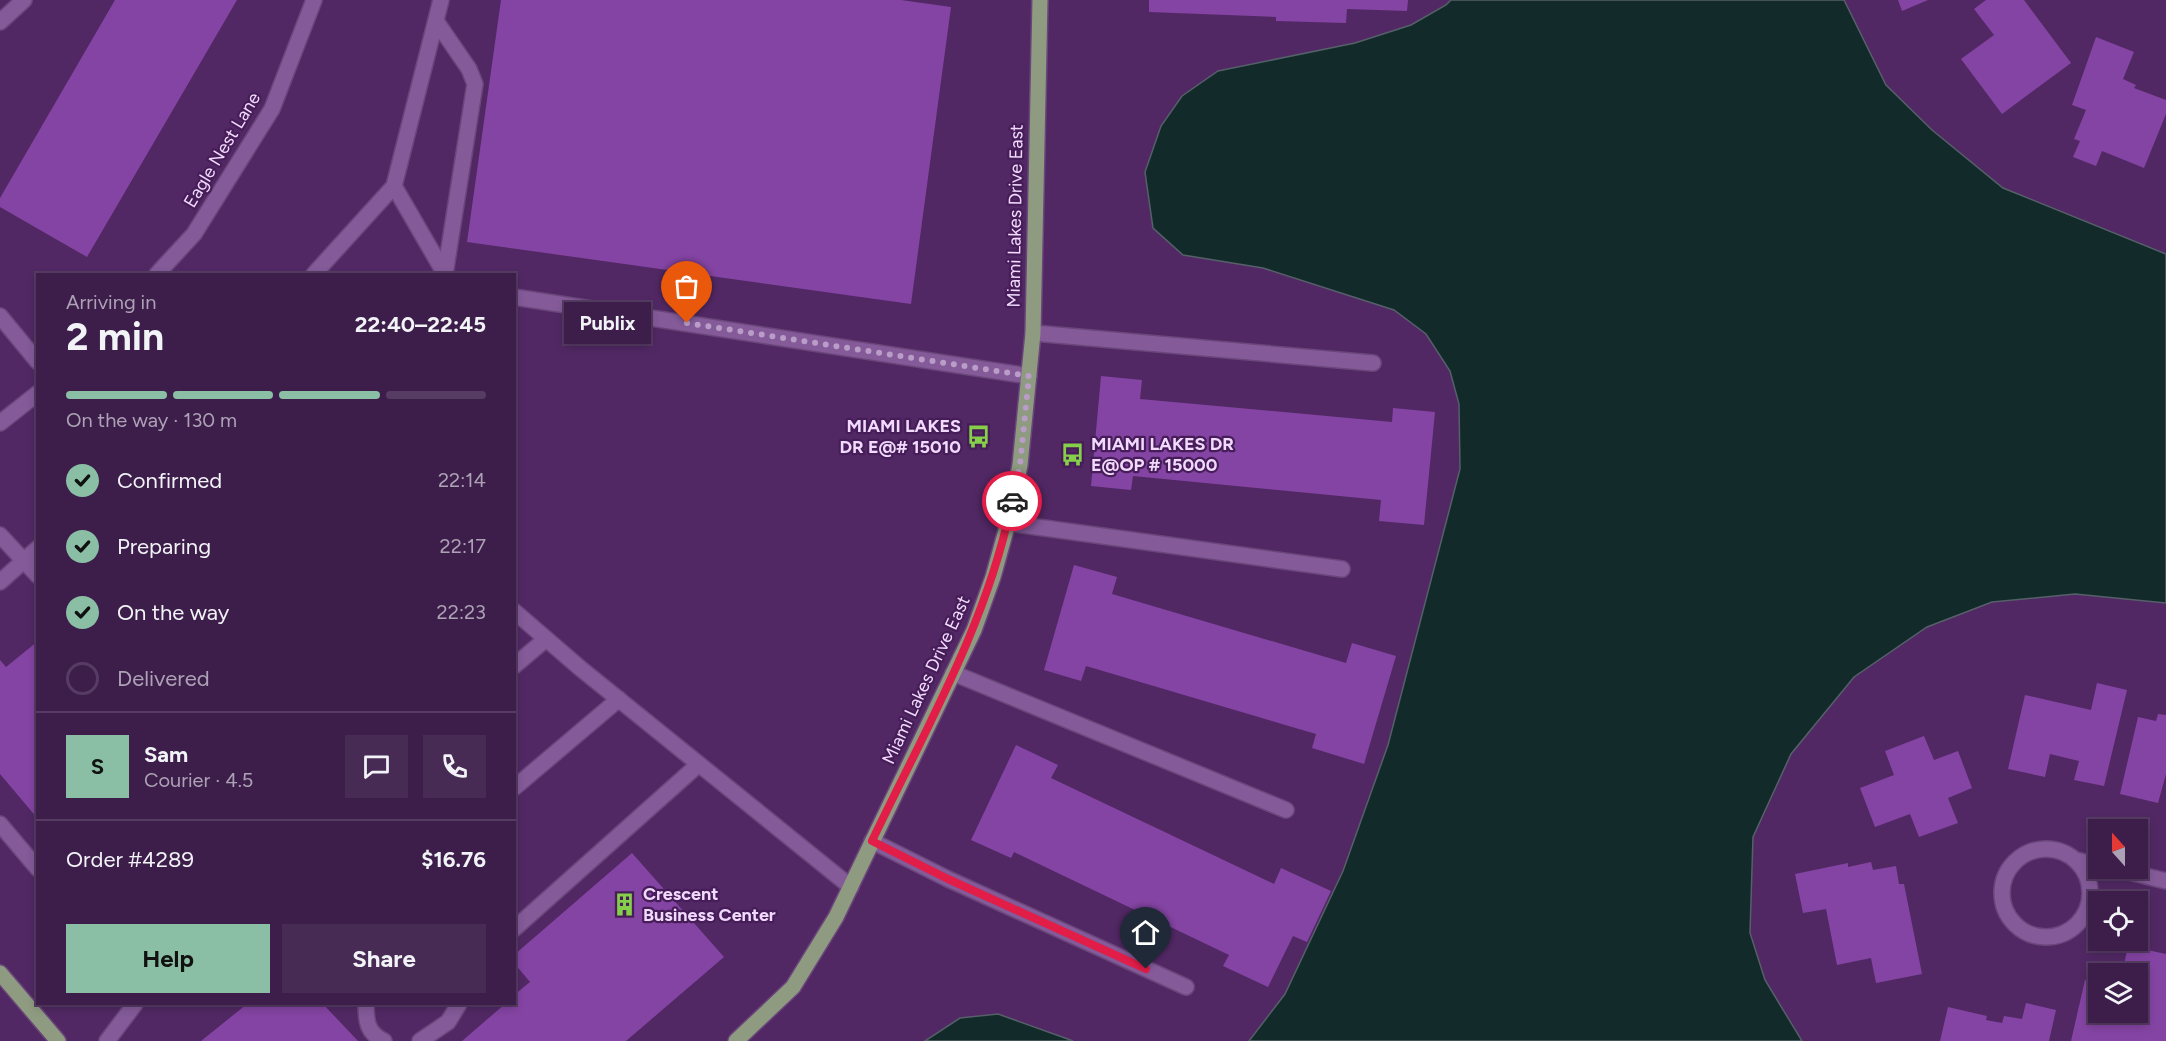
<!DOCTYPE html>
<html lang="en">
<head>
<meta charset="utf-8">
<style>
  body { margin:0; font-family:Figtree,sans-serif; background:#482b55; color:#f1f3f6; height:100vh; display:flex; flex-direction:column; font-size:22px; white-space:nowrap }
  * { box-sizing:border-box; margin:0 }
  p { font-size:20px; color:#ada2b5 }
  .icon { flex:none; width:33px; height:33px; fill:none; stroke:currentColor; stroke-width:2; stroke-linecap:round; stroke-linejoin:round }
  .map { position:relative; flex:1; overflow:hidden }
  .panel { position:absolute; left:36px; top:273px; width:480px; height:732px; display:flex; flex-direction:column; background:#3d1e4b; border-radius:0px; box-shadow:0 3px 9px #0003,0 0 0 2px #563c63 }
  .panel>* { flex:none }
  .needle { width:39px; rotate:339deg }
  .tools { position:absolute; left:2088px; top:819px; display:grid; gap:12px }
  .tools a { display:grid; place-items:center; width:60px; height:60px; border-radius:0px; background:#3d1e4b; box-shadow:0 3px 9px #0003,0 0 0 2px #563c63; font-size:30px }
  .pin { position:absolute; display:grid; place-items:center; width:51px; height:51px; color:#fff; margin:-62px -26px; border-radius:50% 50% 50% 0; rotate:-45deg; box-shadow:0 0 6px #0007 }
  .pin .icon { rotate:45deg }
  .courier { position:absolute; display:grid; place-items:center; width:60px; height:60px; margin:-30px; border:4px solid #e11d48; border-radius:50%; background:#fff; color:#222; box-shadow:0 2px 8px #0007 }
  .bubble { position:absolute; height:42px; border-radius:0px; background:#3d1e4b; box-shadow:0 3px 9px #0003,0 0 0 2px #563c63; font-size:20px; font-weight:700; line-height:42px; text-align:center }
  .overview em { font-style:normal; font-weight:700 }
  .overview div { display:flex; flex-direction:column-reverse }
  .overview { display:flex; align-items:center; justify-content:space-between; height:102px; padding:0 30px }
  h1 { font-size:39px; font-weight:700; line-height:45px }
  .bar { display:grid; grid-template-columns:repeat(4,1fr); gap:9px 6px; align-content:center; height:72px; padding:0 30px }
  .bar i { height:8px; border-radius:4px; background:#563c63 }
  .bar .current { background:#8abfa5 }
  .bar p { grid-column:span 4 }
  .line { display:flex; align-items:center; gap:15px; padding:0 30px; border-top:2px solid #563c63 }
  .line div { flex:1 }
  .round { display:grid; place-items:center; flex:none; width:63px; height:63px; border-radius:0px; background:#482b55 }
  ol { padding:0 30px; list-style:none }
  li { display:flex; align-items:center; gap:18px; height:66px }
  li p { margin-inline-start:auto }
  li .icon { padding:6px; border-radius:50%; background:#8abfa5; color:#111; stroke-width:4 }
  li:last-child { color:#ada2b5 }
  li i { width:33px; height:33px; border:3px solid #563c63; border-radius:50% }
  .button { display:flex; gap:12px; margin-top:auto; padding:12px 30px }
  .button a { flex:1; height:69px; border-radius:0px; background:#8abfa5; color:#111; font-size:24px; font-weight:700; line-height:69px; text-align:center }
  .button a+a { background:#482b55; color:#f1f3f6 }
  .map>svg:first-child { display:block }
  .water { fill:#122b2a; stroke:#556069; stroke-width:1.5 }
  .building { fill:#8444a3 }
  .lines { fill:none; stroke-linecap:round; stroke-linejoin:round }
  .minor-casing { stroke:#6a467a; stroke-width:18 }
  .major-casing { stroke:#6a467a; stroke-width:18 }
  .minor { stroke:#845a99; stroke-width:15 }
  .major { stroke:#8e9b80; stroke-width:15 }
  .done { stroke:#b99cc7; stroke-width:6; stroke-dasharray:0 10.8 }
  .route { stroke:#e11d48; stroke-width:8 }
  .labels { text-anchor:middle; stroke-width:4.5; stroke-linejoin:round; paint-order:stroke }
  .street-label { font-size:18px; fill:#f1dafd; stroke:#461d58 }
  .poi-label { font-size:18px; font-weight:bold; fill:#f1dafd; stroke:#461d58; text-anchor:start }
</style>
</head>
<body>
<div class="map">
<svg width="2166" height="1041" viewBox="0 0 2166 1041">
  <rect width="100%" height="100%" fill="#512864"/>
  <!-- water -->
  <path class="water" d="M1451,0H1844L1886,85L1932,130L2003,188L2166,254V603L2075,594L1992,602L1927,627L1854,677L1791,754L1753,837L1750,933L1765,980L1802,1041H1249L1285,994L1343,871L1388,745L1460,469L1459,404L1450,371L1426,334L1394,310L1263,268L1183,255L1153,228L1145,172L1161,126L1182,96L1218,71L1355,43L1411,25L1446,5Z
    M998,1014L1065,1038L1073,1041H925L960,1018Z"/>
  <!-- building -->
  <path class="building" d="M115,0H237L87,257L0,207V198Z
    M501,0H901L951,7L911,304L467,242Z
    M1149,0H1408L1407,11L1347,9L1346,23L1276,21V17L1149,12Z
    M1898,0H1928L1902,11Z
    M1986,0H2024L2071,63L2002,114L1961,59L1994,35L1974,9Z
    M2096,37L2134,52L2123,79L2136,85L2134,88L2166,100V114L2144,168L2102,151L2096,166L2073,157L2080,141L2074,139L2086,110L2072,105Z
    M1101,376L1142,380L1140,399L1392,422L1393,408L1435,412L1424,525L1379,521L1381,500L1133,476L1131,490L1091,486Z
    M1074,565L1117,577L1112,594L1346,663L1352,643L1396,656L1364,764L1312,748L1316,734L1086,666L1081,681L1044,670Z
    M38,641V819L0,774V660L6,667Z
    M2097,683L2127,690L2104,786L2074,780L2079,761L2050,754L2045,777L2008,769L2025,695L2091,710Z
    M2158,714L2166,715V774L2158,803L2120,794L2138,717L2156,721Z
    M1924,736L1934,760L1958,751L1972,788L1948,798L1958,823L1919,837L1910,814L1875,827L1860,788L1894,775L1885,751Z
    M1016,745L1058,765L1051,778L1274,884L1281,868L1331,891L1307,942L1293,936L1268,987L1223,966L1229,955L1014,852L1011,858L971,840Z
    M632,853L724,957L626,1041H462L505,1004H514V995L530,982L514,963V955Z
    M1871,862L1873,870L1896,866L1899,884H1904L1922,974L1876,983L1871,958L1837,965L1826,909L1803,913L1795,874L1848,863V867Z
    M2128,946L2166,954V1041H2071L2085,980L2098,983V1012H2138V974H2122Z
    M2026,1003L2056,1010L2049,1041H1940L1948,1007L1987,1016L1986,1020L2002,1023L2004,1016L2022,1019Z
    M247,1004H323L358,1041H201Z"/>
  <g class="lines">
    <defs>
      <path id="minor" d="M436,21L469,69L475,84L445,274
        M0,22L24,0
        M394,186L445,274
        M157,274L194,234L272,109L314,0
        M314,274L394,186L441,0
        M514,297L1029,376
        M0,316L38,362
        M1033,333L1373,363
        M0,423L38,393
        M1008,523L1342,569
        M0,535L38,576
        M0,582L38,548
        M514,611L580,668L851,887
        M514,666L546,639
        M953,673L1286,810
        M514,788L619,699
        M0,824L38,869
        M872,841L948,879L1186,987
        M2002 893a44 44 0 1 1 88 0a44 44 0 1 1-88 0Z
        M2076,860L2098,865
        M2113,868L2166,881
        M514,929L699,764
        M366,1004C366,1021 367,1033 384,1041
        M107,1041L135,1004
        M420,1041L448,1022L459,1004"/>
      <path id="major" d="M0,973L58,1041
        M736,1041L793,987L836,917L974,630L993,577L1008,523L1020,465L1033,333L1040,0"/>
    </defs>
    <!-- minor casing -->
    <use href="#minor" class="minor-casing"/>
    <!-- major casing -->
    <use href="#major" class="major-casing"/>
    <!-- minor -->
    <use href="#minor" class="minor"/>
    <!-- major -->
    <use href="#major" class="major"/>
  </g>
  <g class="lines">
    <!-- done -->
    <path class="done" d="M687,323L1029,376L1020,465L1012,501"/>
    <!-- route -->
    <path class="route" d="M1012,501C988,622 925,730 872,841L948,879L1146,969"/>
  </g>
  <!-- icons -->
  <defs>
    <symbol id="bus-bare" viewBox="-9 -9 18 18"><path d="M-5-6H5V4H4V6H2V4H-2V6H-4V4H-5ZM-3.5-4V0h7V-4ZM-3.5 1.2v1.5H-2V1.2ZM2 1.2v1.5H3.5V1.2Z" fill="#86cf4b" stroke="#461d58" stroke-width="2.5" paint-order="stroke"/></symbol>
    <symbol id="building-bare" viewBox="-9 -9 18 18"><path d="M-4-6H4V6H1V3H-1V6H-4ZM-2.5-4.3h1.7v1.8h-1.7ZM.8-4.3h1.7v1.8H.8ZM-2.5-1h1.7V.8h-1.7ZM.8-1h1.7V.8H.8Z" fill="#86cf4b" stroke="#461d58" stroke-width="2.5" paint-order="stroke"/></symbol>
  </defs>
  <g fill-rule="evenodd">
    <use href="#bus-bare" x="962" y="420" width="33" height="33"/>
    <use href="#bus-bare" x="1056" y="438" width="33" height="33"/>
    <use href="#building-bare" x="608" y="888" width="33" height="33"/>
  </g>
  <g class="labels">
    <!-- street labels -->
    <g class="street-label">
      <text transform="translate(222 150) rotate(-59)" y="6">Eagle Nest Lane</text>
      <text transform="translate(1015 216) rotate(-89)" y="6">Miami Lakes Drive East</text>
      <text transform="translate(926 680) rotate(-65)" y="6">Miami Lakes Drive East</text>
    </g>
    <!-- poi labels -->
    <g class="poi-label">
      <text x="961" y="432" text-anchor="end">MIAMI LAKES<tspan x="961" dy="21">DR E@# 15010</tspan></text>
      <text x="1091" y="450">MIAMI LAKES DR<tspan x="1091" dy="21">E@OP # 15000</tspan></text>
      <text x="643" y="900">Crescent<tspan x="643" dy="21">Business Center</tspan></text>
    </g>
  </g>
</svg>
<div class="tools">
<a><svg class="needle" viewBox="-14 -14 28 28"><path d="M0-13l5 13h-10z" fill="#e53935"/><path d="M0 13l5-13h-10z" fill="#ada2b5"/></svg></a>
<a><svg class="icon" aria-label="locate" viewBox="0 0 24 24"><circle cx="12" cy="12" r="6"/><path d="M12 2v4M12 18v4M2 12h4M18 12h4"/></svg></a>
<a><svg class="icon" aria-label="layers" viewBox="0 0 24 24"><path d="M12 4l9 5-9 5-9-5zM3 14l9 5 9-5"/></svg></a>
</div>
<div class="pin" style="left:687px;top:323px;background:#ea580c"><svg class="icon" aria-label="bag" viewBox="0 0 24 24"><path d="M5 8h14l-1 12H6zM9 8a3 3 0 0 1 6 0"/></svg></div>
<div class="pin" style="left:1146px;top:969px;background:#1f2937"><svg class="icon" aria-label="home" viewBox="0 0 24 24"><path d="M3 11l9-7 9 7M6 9v11h12V9"/></svg></div>
<div class="courier" style="left:1012px;top:501px"><svg class="icon" aria-label="car" viewBox="0 0 24 24"><path d="M5 17H2v-5l4-1 3-4h7l3 4 3 1v5h-3M9 17h6M6 11h13"/><circle cx="7" cy="17" r="2"/><circle cx="17" cy="17" r="2"/></svg></div>
<div class="bubble" style="left:564px;top:302px;width:87px">Publix</div>
<section class="panel">
<div class="overview"><div><h1>2 min</h1><p>Arriving in</p></div><em>22:40–22:45</em></div>
<div class="bar"><i class="current"></i><i class="current"></i><i class="current"></i><i></i><p>On the way · 130 m</p></div>
<ol>
<li><svg class="icon" aria-label="check" viewBox="0 0 24 24"><path d="M5 12l5 5 9-10"/></svg>Confirmed<p>22:14</p></li>
<li><svg class="icon" aria-label="check" viewBox="0 0 24 24"><path d="M5 12l5 5 9-10"/></svg>Preparing<p>22:17</p></li>
<li><svg class="icon" aria-label="check" viewBox="0 0 24 24"><path d="M5 12l5 5 9-10"/></svg>On the way<p>22:23</p></li>
<li><i></i>Delivered</li>
</ol>
<div class="line" style="height:108px"><b class="round" style="background:#8abfa5;color:#111">S</b><div><b>Sam</b><p>Courier · 4.5</p></div><a class="round"><svg class="icon" aria-label="chat" viewBox="0 0 24 24"><path d="M4 5h16v11H9l-5 4z"/></svg></a><a class="round"><svg class="icon" aria-label="phone" viewBox="0 0 24 24"><path d="M5 4h4l2 5-3 2q2 4 5 5l2-3 5 2v4C11 20 4 13 5 4z"/></svg></a></div>
<div class="line" style="height:78px"><div>Order #4289</div><b>$16.76</b></div>
<div class="button"><a>Help</a><a>Share</a></div>
</section>
</div>
</body>
</html>
